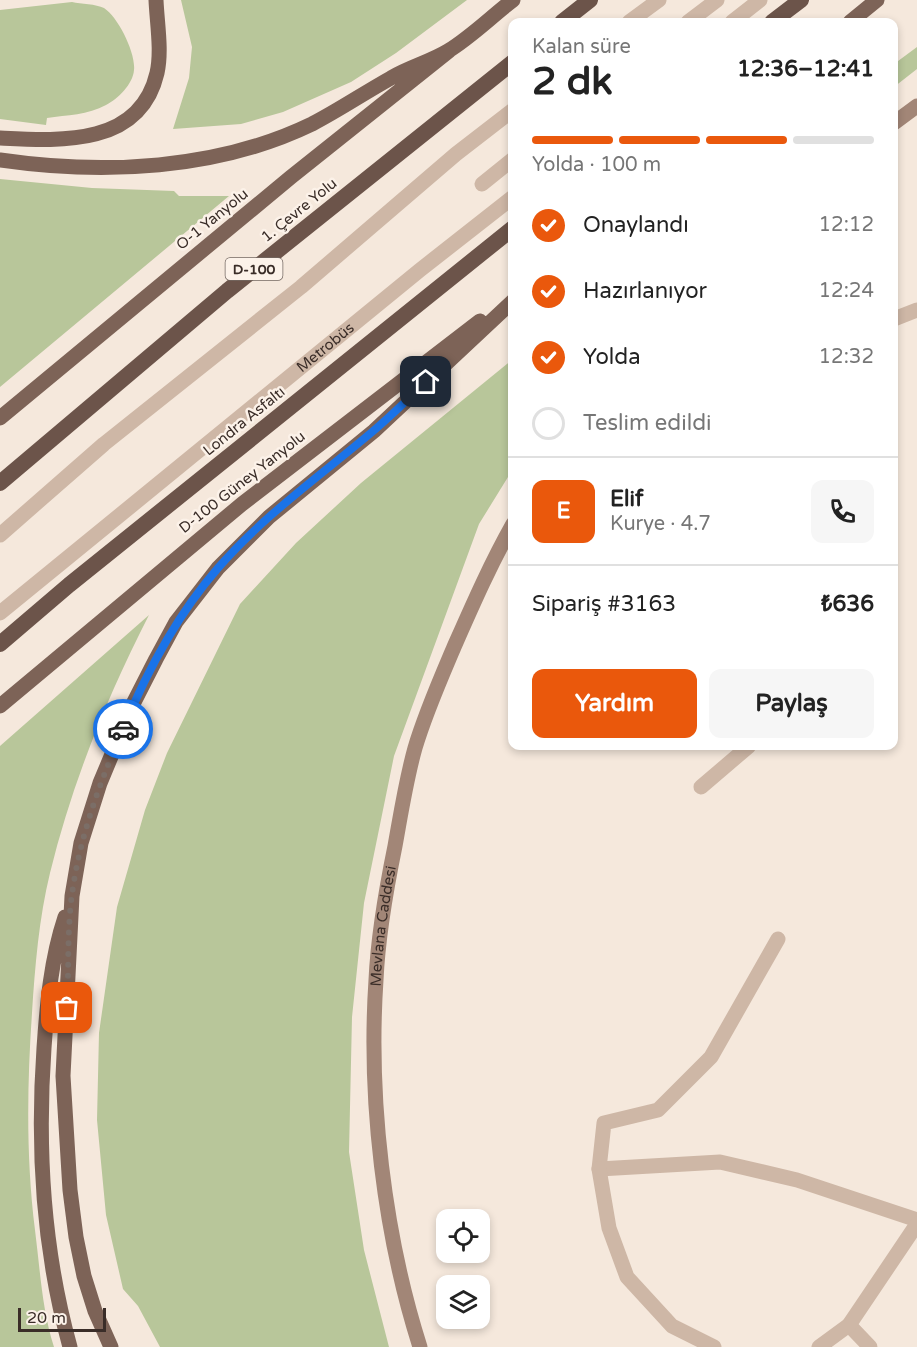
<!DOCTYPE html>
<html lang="tr">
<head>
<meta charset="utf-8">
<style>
  body { margin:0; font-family:"Varela Round",sans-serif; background:#f6f6f6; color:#222; height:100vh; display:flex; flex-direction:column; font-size:22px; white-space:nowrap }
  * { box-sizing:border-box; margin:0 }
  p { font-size:20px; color:#767676 }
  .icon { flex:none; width:33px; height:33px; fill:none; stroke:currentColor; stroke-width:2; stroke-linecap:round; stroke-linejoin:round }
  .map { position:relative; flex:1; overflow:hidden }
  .panel { position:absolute; left:508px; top:18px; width:390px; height:732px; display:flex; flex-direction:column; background:#fff; border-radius:12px; box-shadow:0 3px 9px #0003 }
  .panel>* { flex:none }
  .controls { position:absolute; left:436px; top:1209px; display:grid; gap:12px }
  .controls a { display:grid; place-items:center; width:54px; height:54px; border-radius:12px; background:#fff; box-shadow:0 3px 9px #0003; font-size:30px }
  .scale { position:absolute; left:18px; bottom:15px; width:88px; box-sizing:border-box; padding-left:6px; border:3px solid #3a2d28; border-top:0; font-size:16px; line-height:21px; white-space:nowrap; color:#3a2d28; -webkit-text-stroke:4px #fcf2e9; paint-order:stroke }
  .pin { position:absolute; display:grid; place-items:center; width:51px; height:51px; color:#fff; margin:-26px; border-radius:12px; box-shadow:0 3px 9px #0006 }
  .courier { position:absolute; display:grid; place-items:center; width:60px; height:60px; margin:-30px; border:4px solid #1a73e8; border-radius:50%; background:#fff; color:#222; box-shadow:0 2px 8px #0007 }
  .overview em { font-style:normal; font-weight:800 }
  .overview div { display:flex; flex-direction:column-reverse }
  .overview { display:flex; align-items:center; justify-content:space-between; height:102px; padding:0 24px }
  h1 { font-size:39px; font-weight:800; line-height:45px }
  .bar { display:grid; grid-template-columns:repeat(4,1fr); gap:9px 6px; align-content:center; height:72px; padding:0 24px }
  .bar i { height:8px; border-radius:4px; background:#e0e0e0 }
  .bar .current { background:#ea580c }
  .bar p { grid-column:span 4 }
  .line { display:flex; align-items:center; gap:15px; padding:0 24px; border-top:2px solid #e0e0e0 }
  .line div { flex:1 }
  .round { display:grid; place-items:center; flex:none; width:63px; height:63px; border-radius:12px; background:#f6f6f6 }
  ol { padding:0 24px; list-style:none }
  li { display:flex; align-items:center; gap:18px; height:66px }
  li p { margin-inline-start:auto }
  li .icon { padding:6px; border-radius:50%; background:#ea580c; color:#fff; stroke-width:4 }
  li:last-child { color:#767676 }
  li i { width:33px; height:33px; border:3px solid #e0e0e0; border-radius:50% }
  .action { display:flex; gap:12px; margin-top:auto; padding:12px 24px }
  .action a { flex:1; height:69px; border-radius:12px; background:#ea580c; color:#fff; font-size:24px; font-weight:800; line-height:69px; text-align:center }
  .action a+a { background:#f6f6f6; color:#222 }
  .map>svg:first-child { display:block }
  .green { fill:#b8c69a }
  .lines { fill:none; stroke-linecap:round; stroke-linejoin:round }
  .service { stroke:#ceb7a6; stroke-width:15 }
  .secondary { stroke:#a28677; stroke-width:15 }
  .primary { stroke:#7d6357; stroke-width:15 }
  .trunk { stroke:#6c544a; stroke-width:16 }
  .done { stroke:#7b6e67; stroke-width:6; stroke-dasharray:0 10.8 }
  .route { stroke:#1a73e8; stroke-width:8 }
  .labels { text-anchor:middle; stroke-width:5; stroke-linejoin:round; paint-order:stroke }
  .shield { fill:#fcf2e9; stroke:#746862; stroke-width:1.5 }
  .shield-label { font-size:14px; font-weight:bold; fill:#3a2d28 }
  .street-label { font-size:15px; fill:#3a2d28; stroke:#fcf2e9 }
</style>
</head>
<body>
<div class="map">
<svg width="917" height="1347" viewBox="0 0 917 1347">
  <rect width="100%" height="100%" fill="#f5e8dc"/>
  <!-- green -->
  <path class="green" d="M181,0H467L396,53L351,82L283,112L241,124L173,129L189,78L192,47Z
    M72,2C81,4 96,4 104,8C118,17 136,53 134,70C133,84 118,99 106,105C88,115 67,115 47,118L46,125L0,119V10Z
    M917,47V69L894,87V64Z
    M0,179L92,188L174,191L179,196H229L0,387Z
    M513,359V469L479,524L394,756L364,903L352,1017L349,1152L364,1250L389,1347H160L138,1306L123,1289L106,1215L97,1120L99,1033L117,907L145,810L167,753L240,604L296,543L361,483Z
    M149,615C107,697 72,783 50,873C39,918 35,966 32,1013C27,1086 26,1158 35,1230C40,1269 42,1310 54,1347H0V746Z"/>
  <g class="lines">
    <!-- service -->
    <g class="service">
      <path d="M629,22L659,0"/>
      <path d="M688,22L717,0"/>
      <path d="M732,22L760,0"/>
      <path d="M482,184L513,159"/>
      <path d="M894,319L917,310"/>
      <path d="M0,535L104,444L301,287L456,154L513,110"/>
      <path id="s1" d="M0,613L420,270L513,197"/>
      <path d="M701,787L749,746"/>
      <path d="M778,939L711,1057L658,1110L604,1123L599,1169L720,1162L797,1180L917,1220"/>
      <path d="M599,1169L609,1228L627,1277L672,1326L714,1347"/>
      <path d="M849,1325L870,1347"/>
      <path d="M819,1347L849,1325L917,1224"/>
    </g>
    <!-- secondary -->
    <g class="secondary">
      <path d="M894,123L917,106"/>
      <path id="s2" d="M420,1347C384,1234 368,1099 376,980C378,935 386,890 395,846C401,813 406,780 415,748C425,714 440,680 454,647C473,604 490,565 513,524"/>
    </g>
    <!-- primary -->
    <path class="primary" d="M850,22L877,0
      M0,138C59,141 140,147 157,73C162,51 157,23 156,0
      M0,160C103,175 217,170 312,124C339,110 364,93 391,78C409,67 430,62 448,51C471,37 492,16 513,0
      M0,418L291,177L449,51
      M0,706L242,504L480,321
      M65,917C51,959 47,1004 44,1048C37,1148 43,1250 70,1347
      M111,1347L95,1311L84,1276L76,1237L70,1190L63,1076L72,896L81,843L100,783L133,704L156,659L176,622L218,568L269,517L374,431L513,301"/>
    <!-- trunk -->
    <path class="trunk" d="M562,22L590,0
      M772,22L801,0
      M0,483L227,291L513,62
      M0,644L69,585L513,228"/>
  </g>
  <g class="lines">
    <!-- done -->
    <path class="done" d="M67,1008C69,971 67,931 72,894C80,836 100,782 123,729"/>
    <!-- route -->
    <path class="route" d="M123,729C147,671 177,615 218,568C263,516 320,476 372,432C391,416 408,399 426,382"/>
  </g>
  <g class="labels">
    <!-- shield labels -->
    <rect class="shield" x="225.5" y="258" width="57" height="22" rx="4.5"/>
    <g class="shield-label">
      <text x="254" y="274">D-100</text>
    </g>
    <!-- street labels -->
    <g class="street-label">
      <text transform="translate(299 210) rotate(-39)" y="5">1. Çevre Yolu</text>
      <text transform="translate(212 219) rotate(-39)" y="5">O-1 Yanyolu</text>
      <text dy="5" stroke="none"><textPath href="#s1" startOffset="420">Metrobüs</textPath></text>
      <text transform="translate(244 421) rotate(-39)" y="5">Londra Asfaltı</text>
      <text transform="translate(242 482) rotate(-38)" y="5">D-100 Güney Yanyolu</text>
      <text dy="5" stroke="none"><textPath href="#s2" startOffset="426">Mevlana Caddesi</textPath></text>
    </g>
  </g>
</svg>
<div class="controls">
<a><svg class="icon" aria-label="locate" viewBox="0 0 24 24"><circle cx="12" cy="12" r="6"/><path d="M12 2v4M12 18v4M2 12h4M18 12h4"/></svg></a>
<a><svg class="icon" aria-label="layers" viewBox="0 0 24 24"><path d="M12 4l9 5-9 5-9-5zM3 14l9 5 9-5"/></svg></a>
</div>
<div class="scale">20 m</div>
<div class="pin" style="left:67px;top:1008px;background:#ea580c"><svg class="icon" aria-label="bag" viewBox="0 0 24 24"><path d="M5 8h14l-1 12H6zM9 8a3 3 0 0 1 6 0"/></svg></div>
<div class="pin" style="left:426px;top:382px;background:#1f2937"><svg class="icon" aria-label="home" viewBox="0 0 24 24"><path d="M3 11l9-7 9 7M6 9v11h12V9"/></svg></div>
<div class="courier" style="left:123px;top:729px"><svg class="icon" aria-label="car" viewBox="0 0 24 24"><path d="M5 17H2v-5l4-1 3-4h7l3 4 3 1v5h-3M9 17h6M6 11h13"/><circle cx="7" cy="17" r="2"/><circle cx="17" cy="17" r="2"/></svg></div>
<section class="panel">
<div class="overview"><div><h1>2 dk</h1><p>Kalan süre</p></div><em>12:36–12:41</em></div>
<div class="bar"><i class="current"></i><i class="current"></i><i class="current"></i><i></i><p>Yolda · 100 m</p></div>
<ol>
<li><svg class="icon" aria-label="check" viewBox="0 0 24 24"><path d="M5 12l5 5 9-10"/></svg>Onaylandı<p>12:12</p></li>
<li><svg class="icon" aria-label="check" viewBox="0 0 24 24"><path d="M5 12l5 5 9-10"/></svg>Hazırlanıyor<p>12:24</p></li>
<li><svg class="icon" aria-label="check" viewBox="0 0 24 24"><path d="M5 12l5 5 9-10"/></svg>Yolda<p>12:32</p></li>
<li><i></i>Teslim edildi</li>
</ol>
<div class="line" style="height:108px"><b class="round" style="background:#ea580c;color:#fff">E</b><div><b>Elif</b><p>Kurye · 4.7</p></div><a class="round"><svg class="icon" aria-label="phone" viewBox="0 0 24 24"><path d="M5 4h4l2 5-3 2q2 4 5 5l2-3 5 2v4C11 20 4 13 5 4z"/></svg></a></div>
<div class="line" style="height:78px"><div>Sipariş #3163</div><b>₺636</b></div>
<div class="action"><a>Yardım</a><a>Paylaş</a></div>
</section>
</div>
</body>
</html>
